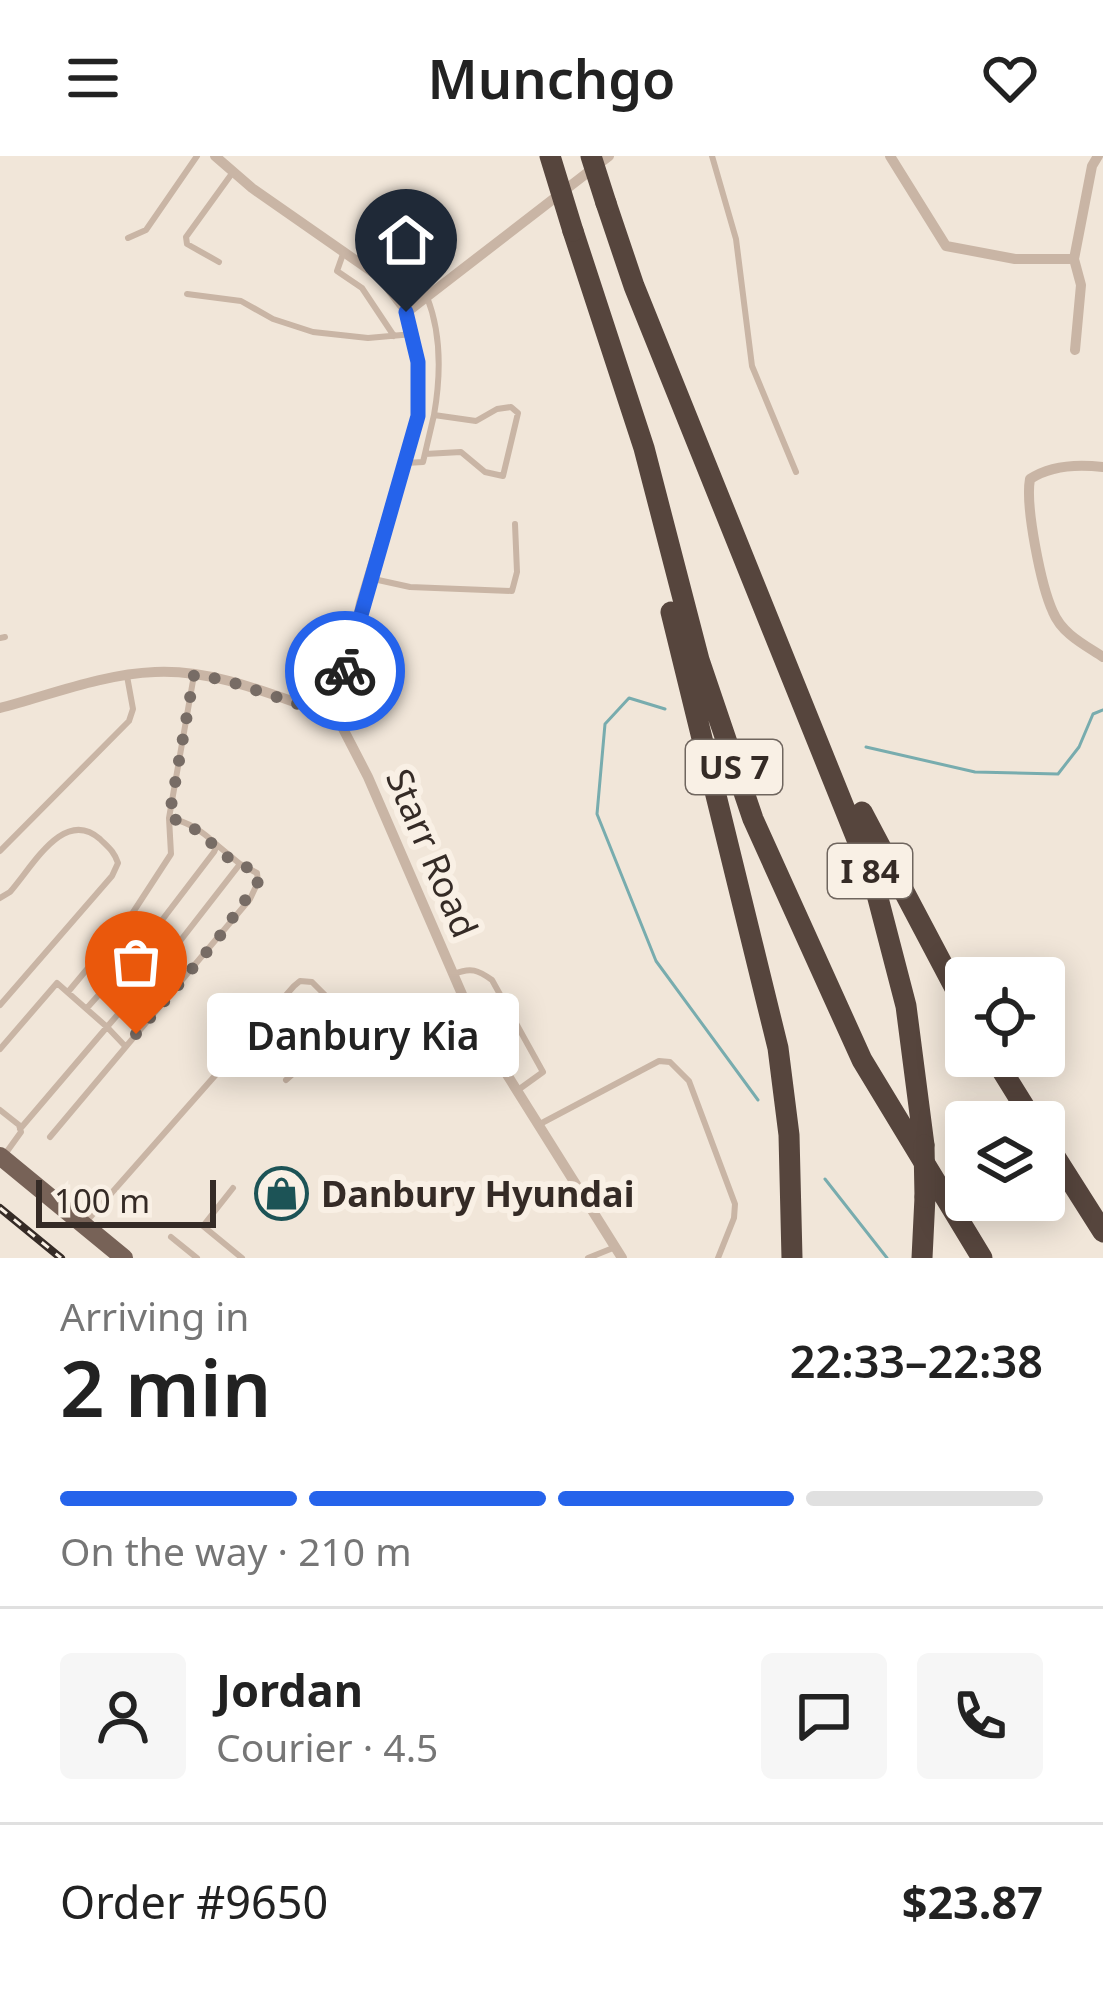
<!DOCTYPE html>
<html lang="en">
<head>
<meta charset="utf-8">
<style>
  body { margin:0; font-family:"Noto Sans",sans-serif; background:#f6f6f6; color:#222; height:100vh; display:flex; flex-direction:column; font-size:45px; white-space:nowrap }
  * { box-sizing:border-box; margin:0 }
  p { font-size:39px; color:#767676 }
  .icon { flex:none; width:66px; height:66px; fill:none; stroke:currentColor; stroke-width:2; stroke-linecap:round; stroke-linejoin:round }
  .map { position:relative; height:1102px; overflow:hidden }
  .sheet { display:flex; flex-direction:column; background:#fff; flex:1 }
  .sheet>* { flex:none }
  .fabs { position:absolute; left:945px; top:801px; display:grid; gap:24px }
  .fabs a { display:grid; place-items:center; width:120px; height:120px; border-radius:12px; background:#fff; box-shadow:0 6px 30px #0003; font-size:60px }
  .scale { position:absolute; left:36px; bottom:30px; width:180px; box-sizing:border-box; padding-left:12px; border:6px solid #352b26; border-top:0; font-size:33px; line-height:42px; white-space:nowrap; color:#352b26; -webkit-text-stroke:9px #f9f0e5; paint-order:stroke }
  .pin { position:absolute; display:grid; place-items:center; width:102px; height:102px; color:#fff; margin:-123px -51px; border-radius:50% 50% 50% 0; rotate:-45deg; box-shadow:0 0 12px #0007 }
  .pin .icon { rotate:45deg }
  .courier { position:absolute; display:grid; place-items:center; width:120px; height:120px; margin:-60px; border:9px solid #2563eb; border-radius:50%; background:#fff; color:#222; box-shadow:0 3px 15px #0007 }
  .bubble { position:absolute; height:84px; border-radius:12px; background:#fff; box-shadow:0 6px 30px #0003; font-size:39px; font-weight:600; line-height:84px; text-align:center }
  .summary em { font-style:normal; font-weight:600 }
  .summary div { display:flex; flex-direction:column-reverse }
  .summary { display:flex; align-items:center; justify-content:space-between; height:204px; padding:0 60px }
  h1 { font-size:78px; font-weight:600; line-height:90px }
  .bar { display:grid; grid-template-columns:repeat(4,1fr); gap:18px 12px; align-content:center; height:144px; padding:0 60px }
  .bar i { height:15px; border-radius:9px; background:#e0e0e0 }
  .bar .active { background:#2563eb }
  .bar p { grid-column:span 4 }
  .line { display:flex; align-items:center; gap:30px; padding:0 60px; border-top:3px solid #e0e0e0 }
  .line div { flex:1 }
  .round { display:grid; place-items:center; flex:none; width:126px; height:126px; border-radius:12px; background:#f6f6f6 }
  header { display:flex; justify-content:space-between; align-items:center; height:156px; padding:0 60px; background:#fff; font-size:54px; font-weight:600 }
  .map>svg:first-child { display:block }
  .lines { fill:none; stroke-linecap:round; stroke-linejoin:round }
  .stream { stroke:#78acae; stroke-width:3 }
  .lane { stroke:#c9b5a5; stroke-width:6 }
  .street { stroke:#c9b5a5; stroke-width:10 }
  .primary { stroke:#776257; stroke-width:18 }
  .highway { stroke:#56453d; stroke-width:21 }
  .rail-casing { stroke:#352b26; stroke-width:8 }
  .rail { stroke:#f9f0e5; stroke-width:3; stroke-dasharray:9; stroke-linecap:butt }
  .highway-bridge { stroke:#56453d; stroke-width:21 }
  .done { stroke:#776c65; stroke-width:12; stroke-dasharray:0 21.6 }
  .route { stroke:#2563eb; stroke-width:15 }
  .labels { text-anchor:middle; stroke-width:12; stroke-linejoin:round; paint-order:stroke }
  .shield { fill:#f9f0e5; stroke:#70665f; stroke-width:3 }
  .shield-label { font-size:33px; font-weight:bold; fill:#352b26 }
  .street-label { font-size:36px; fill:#352b26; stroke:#f9f0e5 }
  .poi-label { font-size:36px; font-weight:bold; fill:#352b26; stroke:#f9f0e5; text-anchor:start }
</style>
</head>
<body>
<header><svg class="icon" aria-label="menu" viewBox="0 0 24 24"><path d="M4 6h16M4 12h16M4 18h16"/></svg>Munchgo<svg class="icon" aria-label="heart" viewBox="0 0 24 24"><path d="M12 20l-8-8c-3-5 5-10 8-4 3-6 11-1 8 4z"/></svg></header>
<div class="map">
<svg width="1103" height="1102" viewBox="0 0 1103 1102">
  <rect width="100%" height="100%" fill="#f1e6d9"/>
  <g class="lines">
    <!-- stream -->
    <path class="stream" d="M665,553L629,542L605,568L597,658L656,805L758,944
      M866,591L975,616L1058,618L1079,591L1093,558L1103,554
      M825,1023L887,1102"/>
    <!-- lane -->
    <path class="lane" d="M712,0L736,83L752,210L796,316
      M128,82L146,74L197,0
      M343,98L337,115L362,132L394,180
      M219,106L187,88L186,81L233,16
      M187,138L241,145L273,163L313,176L368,182L413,178
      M427,141C442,179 441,219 434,259
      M406,307L423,306L434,259L476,265L497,253L511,251L518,257L503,320L485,316L461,296L425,298
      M369,422L410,431L512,435L517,416L515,368
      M0,482L5,481
      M0,695L129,565L133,553L127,520
      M0,742L10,736C33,710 64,651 100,683C108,691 114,695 118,707L112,720L0,849
      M454,818C471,811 478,814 492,824L543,916L518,934
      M68,836L128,764L171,698L169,662L194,519
      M87,852L143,789L214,696L217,689C202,675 189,666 169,662
      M125,890L107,871L170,798L240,708L217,689
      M0,893L57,827L107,871L20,973
      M286,924L324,890L328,875L319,861
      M0,954L19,969L21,976L3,1001
      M540,968L659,905L670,906L689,925L735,1048L734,1062L718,1102
      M50,981L250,743L258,726L257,717L240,708
      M233,1032L203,1070L242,1102
      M86,1066L294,830L300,825L312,826L328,842L326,857L296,875L271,905
      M171,1081L197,1102
      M588,1102L613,1092"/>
    <!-- street -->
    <path class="street" d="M215,0L252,32L381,122L407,156L415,184L418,260L361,447L337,561
      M890,0L946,90L1015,103H1074
      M407,156L609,0
      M1075,194L1081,129L1074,103L1092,10L1098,0
      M1103,311C1078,308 1051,309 1030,323C1025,350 1041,430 1053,456C1062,478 1085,489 1103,501
      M0,552C50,539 103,518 155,516C218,513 279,542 337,561
      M337,561L368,621L474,866L622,1102"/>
    <!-- primary -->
    <path class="primary" d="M0,1000L124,1102"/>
    <!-- highway -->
    <path class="highway" d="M606,47L634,130L873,723L906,850L924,989
      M573,75L644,292L699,504L753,663L862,904L982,1102
      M671,456L778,892L789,979L792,1102
      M862,656L966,853
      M993,900L1034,966
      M1044,983L1103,1076
      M922,1102L925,1041"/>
    <defs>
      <path id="rail" d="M0,1052L61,1102"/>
    </defs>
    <!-- rail casing -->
    <use href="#rail" class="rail-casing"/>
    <!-- rail -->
    <use href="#rail" class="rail"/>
    <!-- highway-bridge -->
    <path class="highway-bridge" d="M550,0L573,75
      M591,0L606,47
      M924,989L925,1041"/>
  </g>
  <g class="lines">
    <!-- done -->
    <path class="done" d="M136,878L217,784L258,726L257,717C252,712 245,711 239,708C211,694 204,670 169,662L194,519L225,524L337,561L345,515"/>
    <!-- route -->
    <path class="route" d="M345,515L418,260V206L406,156"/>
  </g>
  <!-- icons -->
  <defs>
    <symbol id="shop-ring" viewBox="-11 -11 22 22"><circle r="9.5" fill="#f9f0e5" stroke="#1c5356" stroke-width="1.5"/><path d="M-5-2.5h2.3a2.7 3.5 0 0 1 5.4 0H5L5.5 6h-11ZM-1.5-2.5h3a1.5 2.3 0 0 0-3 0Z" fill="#1c5356"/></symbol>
  </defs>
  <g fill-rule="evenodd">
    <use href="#shop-ring" x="252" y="1008" width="59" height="59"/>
  </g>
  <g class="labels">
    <!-- shield labels -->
    <g class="shield">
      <rect x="686" y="584" width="96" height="54" rx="9"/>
      <rect x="828" y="688" width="84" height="54" rx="9"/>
    </g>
    <g class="shield-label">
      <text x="734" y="623">US 7</text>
      <text x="870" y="727">I 84</text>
    </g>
    <!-- street labels -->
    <g class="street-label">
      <text transform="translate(432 697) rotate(67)" y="13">Starr Road</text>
    </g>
    <!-- poi labels -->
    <g class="poi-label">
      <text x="321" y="1051">Danbury Hyundai</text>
    </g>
  </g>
</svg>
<div class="fabs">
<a><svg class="icon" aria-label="locate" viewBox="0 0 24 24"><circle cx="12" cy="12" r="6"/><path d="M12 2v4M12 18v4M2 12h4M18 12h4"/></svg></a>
<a><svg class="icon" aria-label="layers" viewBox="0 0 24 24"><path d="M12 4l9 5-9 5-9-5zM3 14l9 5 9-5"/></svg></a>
</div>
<div class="scale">100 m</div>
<div class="pin" style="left:136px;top:878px;background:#ea580c"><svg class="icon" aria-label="bag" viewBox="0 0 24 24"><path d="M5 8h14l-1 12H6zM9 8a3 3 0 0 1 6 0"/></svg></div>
<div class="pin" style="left:406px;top:156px;background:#1f2937"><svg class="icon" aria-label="home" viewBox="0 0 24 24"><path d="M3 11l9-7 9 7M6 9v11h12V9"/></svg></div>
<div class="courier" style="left:345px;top:515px"><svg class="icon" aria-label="bike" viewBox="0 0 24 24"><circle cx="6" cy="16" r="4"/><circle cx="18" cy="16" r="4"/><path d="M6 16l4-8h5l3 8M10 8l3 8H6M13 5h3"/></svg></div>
<div class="bubble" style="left:207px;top:837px;width:312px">Danbury Kia</div>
</div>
<section class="sheet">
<div class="summary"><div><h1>2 min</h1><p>Arriving in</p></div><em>22:33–22:38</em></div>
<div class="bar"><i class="active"></i><i class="active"></i><i class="active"></i><i></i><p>On the way · 210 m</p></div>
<div class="line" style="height:216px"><a class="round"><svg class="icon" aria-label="person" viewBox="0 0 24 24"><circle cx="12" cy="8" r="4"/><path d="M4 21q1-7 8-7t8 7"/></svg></a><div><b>Jordan</b><p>Courier · 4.5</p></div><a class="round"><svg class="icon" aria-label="chat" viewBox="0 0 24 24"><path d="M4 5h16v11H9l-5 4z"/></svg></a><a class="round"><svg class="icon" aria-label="phone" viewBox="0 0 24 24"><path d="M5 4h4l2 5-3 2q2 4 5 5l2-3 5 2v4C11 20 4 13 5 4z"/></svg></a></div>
<div class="line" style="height:156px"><div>Order #9650</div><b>$23.87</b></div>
</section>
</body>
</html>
